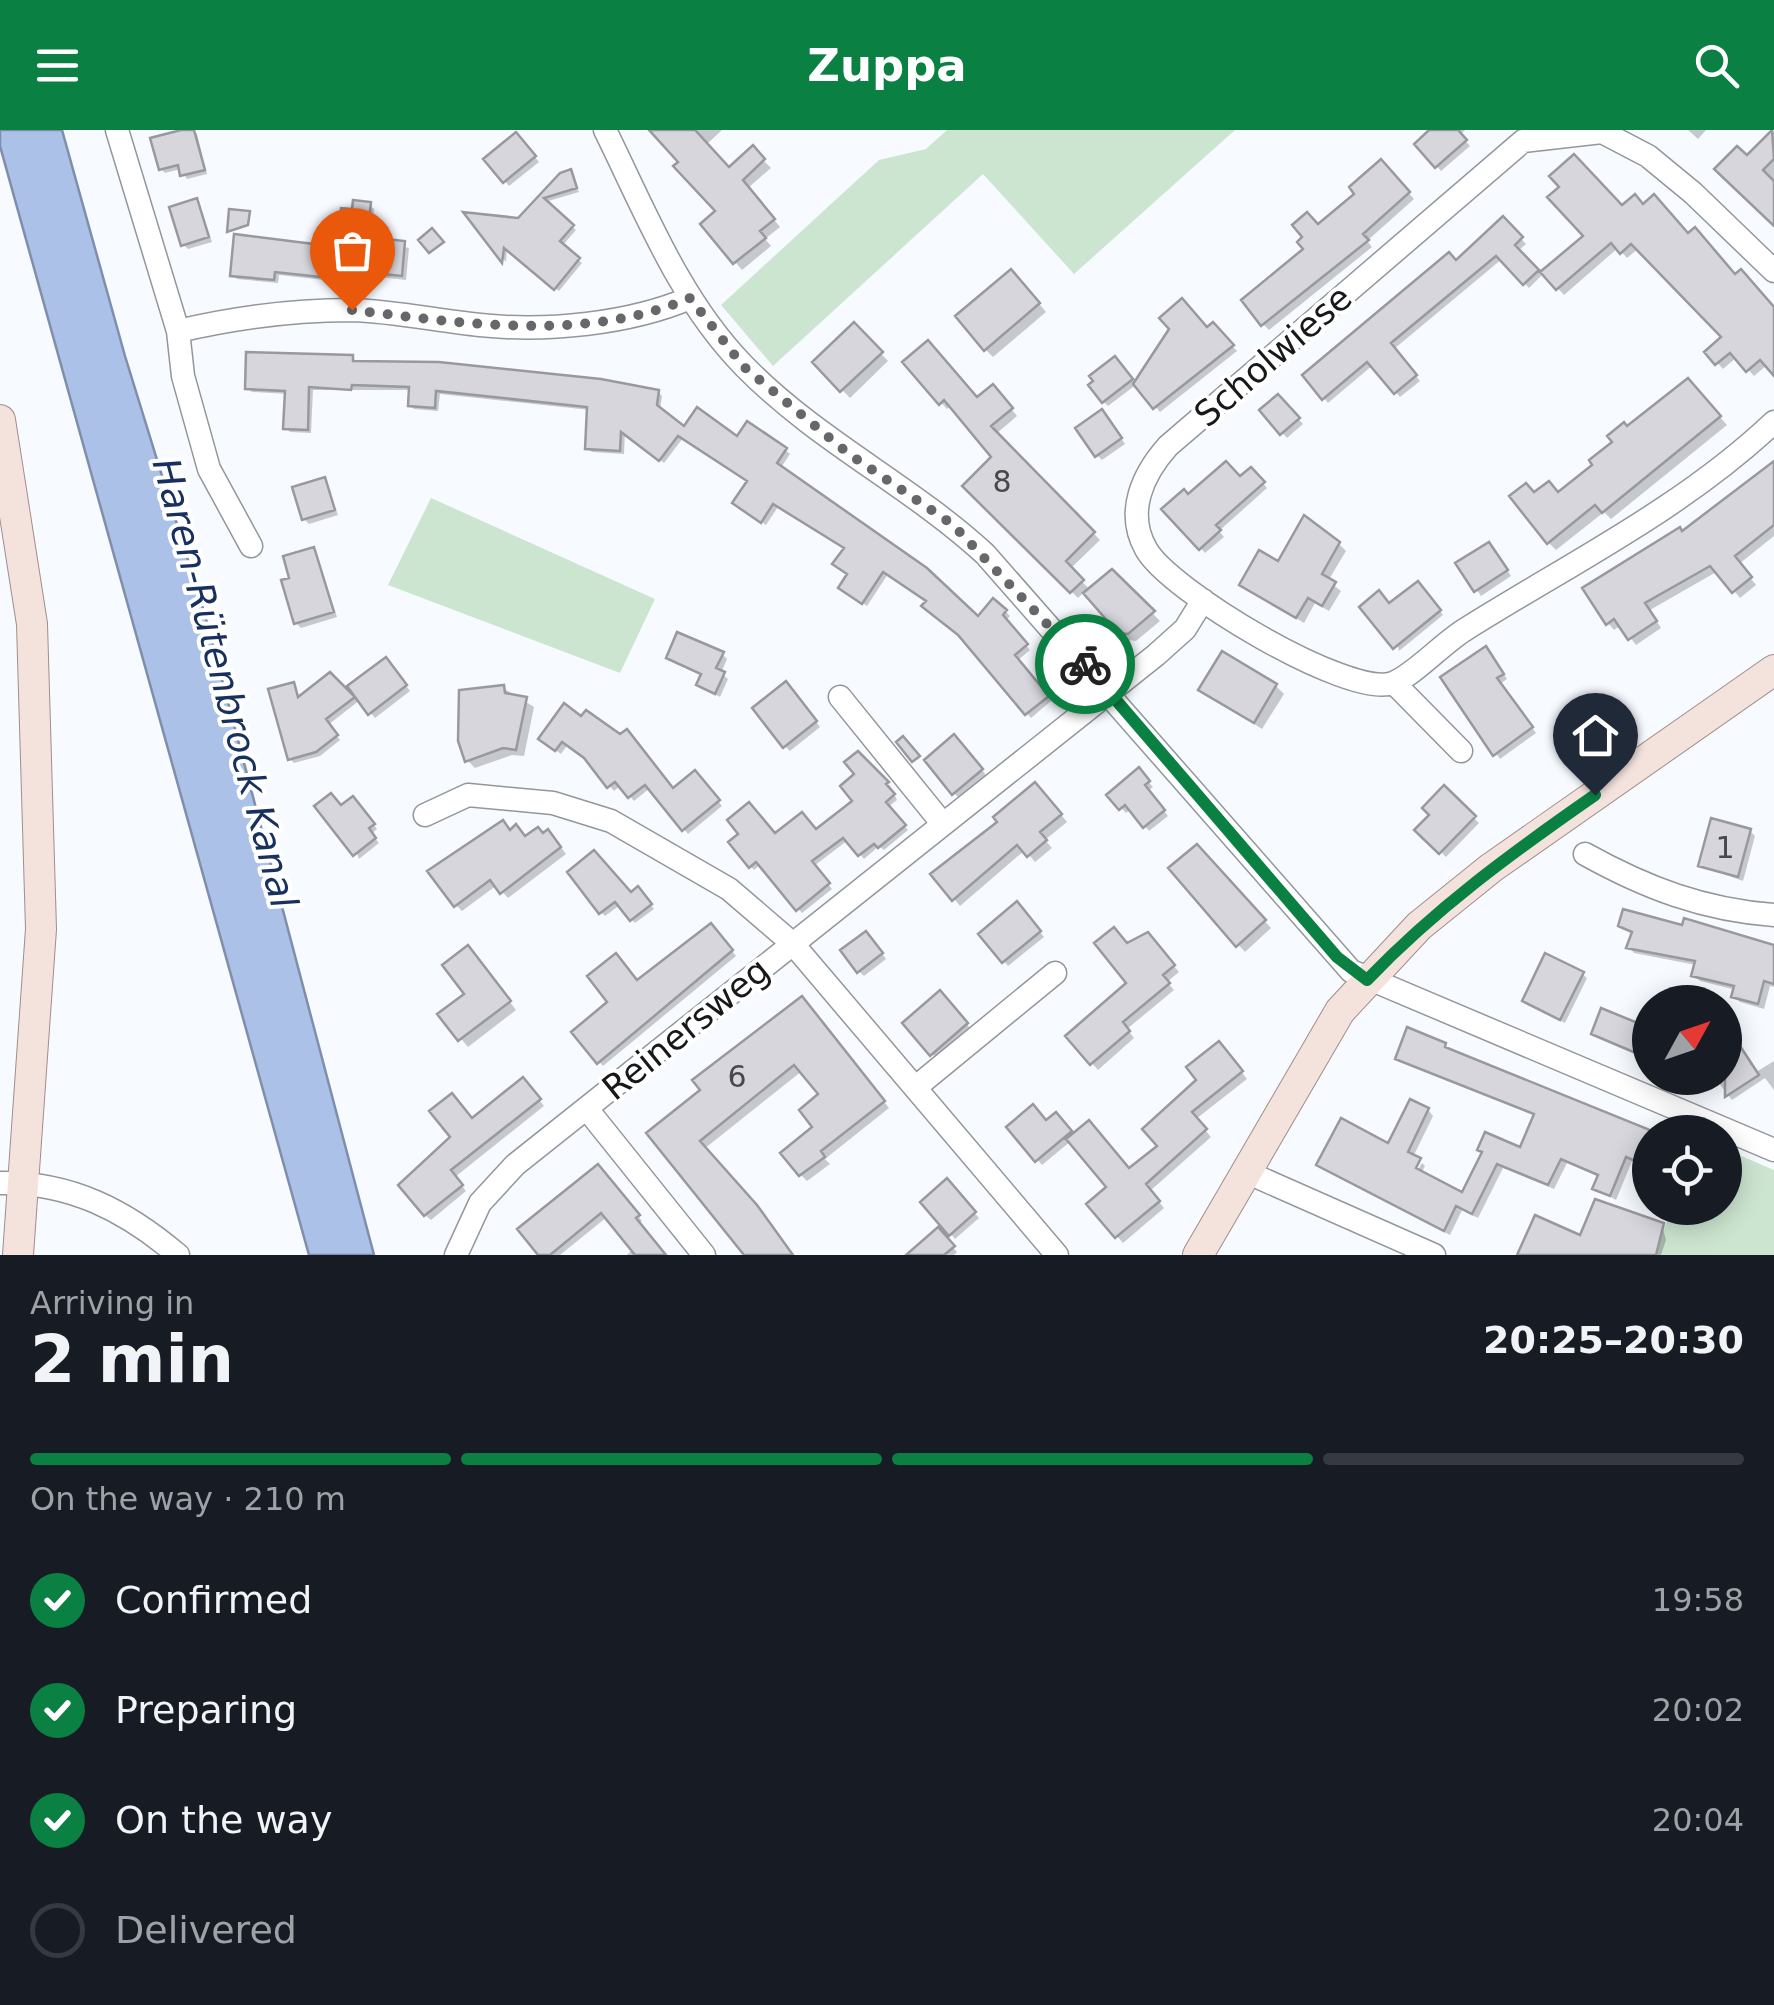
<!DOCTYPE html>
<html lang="en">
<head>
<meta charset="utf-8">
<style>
  body { margin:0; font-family:"DejaVu Sans",sans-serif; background:#242831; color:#f1f3f6; height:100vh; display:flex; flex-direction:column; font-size:38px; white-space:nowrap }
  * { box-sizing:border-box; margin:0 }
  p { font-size:32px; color:#9ea1a6 }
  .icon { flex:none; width:55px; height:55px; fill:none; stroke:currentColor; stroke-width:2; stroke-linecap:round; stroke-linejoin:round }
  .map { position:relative; height:1125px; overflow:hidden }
  .side { display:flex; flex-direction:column; background:#171b24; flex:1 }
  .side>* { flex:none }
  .needle { width:65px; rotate:50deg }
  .buttons { position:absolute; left:1632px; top:855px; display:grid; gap:20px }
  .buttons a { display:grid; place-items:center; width:110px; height:110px; border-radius:50%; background:#171b24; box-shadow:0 5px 25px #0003; font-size:50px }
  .pin { position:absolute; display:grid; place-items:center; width:85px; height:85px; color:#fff; margin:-102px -42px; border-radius:50% 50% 50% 0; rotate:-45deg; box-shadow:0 0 10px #0007 }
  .pin .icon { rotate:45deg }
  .courier { position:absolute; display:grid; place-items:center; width:100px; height:100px; margin:-50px; border:8px solid #0b8043; border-radius:50%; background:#fff; color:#222; box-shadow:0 2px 12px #0007 }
  .headline em { font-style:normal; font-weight:700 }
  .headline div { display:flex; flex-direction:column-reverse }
  .headline { display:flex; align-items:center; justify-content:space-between; height:170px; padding:0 30px }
  h1 { font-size:65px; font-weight:700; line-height:75px }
  .bar { display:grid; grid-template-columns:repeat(4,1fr); gap:15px 10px; align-content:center; height:120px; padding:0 30px }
  .bar i { height:12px; border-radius:8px; background:#363941 }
  .bar .selected { background:#0b8043 }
  .bar p { grid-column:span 4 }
  ol { padding:0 30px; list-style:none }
  li { display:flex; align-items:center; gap:30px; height:110px }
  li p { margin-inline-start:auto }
  li .icon { padding:10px; border-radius:50%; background:#0b8043; color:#fff; stroke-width:4 }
  li:last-child { color:#9ea1a6 }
  li i { width:55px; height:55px; border:5px solid #363941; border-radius:50% }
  header { display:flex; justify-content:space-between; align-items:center; height:130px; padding:0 30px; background:#0b8043; color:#fff; font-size:45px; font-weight:700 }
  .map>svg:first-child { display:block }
  .green { fill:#cce5d0 }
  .water { fill:#acc1e7; stroke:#7f8eaa; stroke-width:2.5 }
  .shadow { fill:#0003 }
  .building { fill:#d6d6dc; stroke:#99989e; stroke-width:2.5 }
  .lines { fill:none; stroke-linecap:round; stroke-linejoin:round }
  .minor-casing { stroke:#93979c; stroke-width:25 }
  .major-casing { stroke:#a18e8a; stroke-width:32 }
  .minor { stroke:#fff; stroke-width:22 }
  .major { stroke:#f4e2dd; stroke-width:30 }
  .done { stroke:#65676a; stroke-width:10; stroke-dasharray:0 18 }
  .route { stroke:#0b8043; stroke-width:12 }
  .labels { text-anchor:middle; stroke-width:8; stroke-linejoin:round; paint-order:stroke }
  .number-label { font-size:30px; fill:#47484a }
  .street-label { font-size:35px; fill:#17181a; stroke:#fff }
  .water-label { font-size:38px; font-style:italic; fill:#17305e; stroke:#fff }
</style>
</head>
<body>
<header><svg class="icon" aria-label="menu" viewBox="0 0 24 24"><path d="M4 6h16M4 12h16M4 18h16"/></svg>Zuppa<svg class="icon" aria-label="search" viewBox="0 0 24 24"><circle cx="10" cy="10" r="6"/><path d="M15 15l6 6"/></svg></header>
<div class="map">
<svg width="1774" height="1125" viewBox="0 0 1774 1125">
  <rect width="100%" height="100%" fill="#f7fbff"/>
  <!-- green -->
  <path class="green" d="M947,0H1235L1074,144L983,44L773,236L721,175L879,30L926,19Z
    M431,368L655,469L620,543L388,455Z
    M1725,1019L1774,1040V1125H1654L1672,1078H1725Z"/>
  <!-- water -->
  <path class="water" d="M0,0H62L125,226L205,485L374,1125H309L0,16Z"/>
  <!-- shadow -->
  <path class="shadow" d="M190,0L197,4L207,44L187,49L181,39L165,43L161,39Z
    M652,0H722L706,15L729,40L752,19L771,38L748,58L780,97L765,109L771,116L742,140L703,94L718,82Z
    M1433,0H1465L1460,5L1470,16L1441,41L1417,14Z
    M1688,0H1706L1698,9Z
    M1774,1V92L1747,29Z
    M521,10L539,32L509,56L487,30Z
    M1381,32L1414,69L1367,111L1372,117L1269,200L1263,194L1318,97L1358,64Z
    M570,42L579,62L545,72L576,100L562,116L582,133L559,161L507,118L506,132L468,85L519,90Z
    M197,71L212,112L188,119L183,114Z
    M370,75L374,79L371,110L409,118L406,150L335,142L334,151L279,145L278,153L237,149L233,145L340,120Z
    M1643,77L1688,106L1774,180V242L1767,235L1754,246L1737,227L1723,239L1707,222L1725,207L1639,118L1627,128L1618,118L1564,165L1544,143L1529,158L1502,129L1394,219L1420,251L1400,267L1373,235L1328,273L1324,268L1503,90L1526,114L1518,121L1541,145L1622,78Z
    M1019,150L1046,182L993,227L985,219Z
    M854,195L888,231L850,268L815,232Z
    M1213,195L1237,221L1160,282L1137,254L1108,276L1104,272L1120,234L1136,254L1172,199L1208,200Z
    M352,227L357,232L658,262L662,266L660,280L684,299L785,320L790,324L780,339L978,489L994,472L1006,482L1010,486L1006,491L1030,520L1017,531L1051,571L1031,588L928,472L888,444L867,476L845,461L849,445L846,418L778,377L766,395L739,377L750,351L683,308L664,333L625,302L624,324L592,322L587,318L590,280L440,264L438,281L414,279L410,275L411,260H313L311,303L290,302L286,298L288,264L252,262L247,258Z
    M906,233L978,270L999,264L1017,286L996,304L1100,410L1070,439L1090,460L1112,442L1160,491L1136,511L1128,510L1085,461L1078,468L966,356L995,327L951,276L947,279Z
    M1695,259L1727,295L1611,389L1604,382L1556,420L1548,412L1535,365L1558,364L1596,335L1627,299Z
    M1278,267L1303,294L1287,308L1263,280Z
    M1107,287L1125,314L1102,330L1097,325Z
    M1774,334V406L1739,434L1756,455L1740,468L1718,441L1650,480L1661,498L1636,515L1621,495L1614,500L1608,493L1683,404Z
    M1251,340L1267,358L1219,401L1224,407L1205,423L1165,379L1240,350Z
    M324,350L338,385L309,394L304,389Z
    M1339,414L1346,421L1328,451L1341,461L1329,481L1315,473L1304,493L1242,454L1279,434Z
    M313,420L337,487L301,498L296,493L292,449Z
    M1494,420L1511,446L1481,466L1459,434Z
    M1422,458L1443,485L1399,521L1390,476Z
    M722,524L727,529L721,543L728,549L720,567L699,555L703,545L669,528Z
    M1491,524L1507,549L1500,554L1536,603L1500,629L1444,548Z
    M386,530L410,561L375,588L360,570L328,595L340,610L320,626L294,633L290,629L293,555L300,568L347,559Z
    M1276,556L1284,564L1262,599L1202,560Z
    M503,558L534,577L524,626L512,625L475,638L467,630Z
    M791,559L820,597L790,621L785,616Z
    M565,577L673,661L700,648L722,676L688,704L650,658L634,671L621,655L614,661L589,630L568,614L561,624L546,613Z
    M959,612L986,645L959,668L954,663Z
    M858,624L891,657L897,670L888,677L908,700L884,720L879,716L864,729L848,710L814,736L832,759L802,783L761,734L754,740L731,713L816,702L856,672Z
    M1139,641L1153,657L1148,661L1168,686L1149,701L1131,679L1126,683L1110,665Z
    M1444,659L1479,693L1446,727L1418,700L1432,685Z
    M1042,661L1067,692L1045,710L1052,718L1035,732L1025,720L960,776L934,744Z
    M357,673L377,699L371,704L379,713L359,729L341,678Z
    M1750,701L1755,706L1743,751L1701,736Z
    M511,702L526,709L554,708L566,724L508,768L497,755L462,781L456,775Z
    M1197,717L1271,798L1245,822L1171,739Z
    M610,739L631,765L642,764L654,779L635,793L620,775L605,786L601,782Z
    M1022,779L1044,807L1008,836L1004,831Z
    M1621,796L1774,818V857L1770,856L1764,879L1740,872L1734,866L1736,860L1700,851L1694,845L1696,835L1634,823L1629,817L1634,805Z
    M715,800L736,826L603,936L574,903Z
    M871,809L886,829L864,846L859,841Z
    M1153,811L1179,842L1167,852L1174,860L1127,899L1134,908L1098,940L1068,906L1129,853L1128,816Z
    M475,826L516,880L468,917L441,885L468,864Z
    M1582,844L1587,848L1565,893L1525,871Z
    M939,863L971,899L936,928L905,893Z
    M808,876L889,978L825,1029L830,1034L807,1051L801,1045L821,965L802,941L704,1019L792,1125H747L649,1004Z
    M1650,901V930L1594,904Z
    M1445,915L1450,922L1653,1002L1650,1038L1632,1031L1616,1070L1595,1058L1600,1047L1567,1033L1554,1059L1503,1038L1478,1088L1462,1080L1450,1105L1319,1035L1389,1016L1428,980L1433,986L1413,1027L1412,1050L1422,1033L1425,1036L1421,1044L1463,1065L1484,1023L1521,1020L1536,986L1397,928Z
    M1725,918L1756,942L1774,931V960L1765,948L1732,970L1715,948H1725Z
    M1225,920L1247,949L1196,989L1211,1007L1150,1061L1164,1078L1123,1113L1090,1074L1110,1058L1071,1011L1042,1035L1009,997L1047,993L1056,985L1074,1006L1130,1041L1160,1016L1199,951Z
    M528,956L544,976L455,1047L466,1061L431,1090L425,1085L472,991Z
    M602,1042L642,1091L638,1094L664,1125H627L633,1119L607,1087L560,1125H541Z
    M947,1052L979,1088L955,1109L924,1072Z
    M1662,1095L1666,1110L1661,1125H1525L1581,1108Z
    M938,1100L957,1122L954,1125H922Z"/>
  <!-- building -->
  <path class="building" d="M181,0H194L205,40L180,46L178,35L159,40L150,8Z
    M649,0H695L729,37L753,15L765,29L743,50L775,89L760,101L766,108L733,134L700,94L715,81L673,36L678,32Z
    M1429,0H1458L1467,10L1435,38L1414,14Z
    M1772,0L1774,29L1763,40L1774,51V96L1714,39L1737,16L1747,25Z
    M516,2L536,26L503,53L483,29Z
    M1574,24L1622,75L1635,64L1643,74L1654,64L1688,103L1695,97L1735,144L1741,139L1774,177V246L1760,230L1746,242L1730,223L1715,235L1704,222L1721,207L1631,114L1620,124L1611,113L1556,160L1540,142L1583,106L1547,67L1559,57L1549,46Z
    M1381,29L1410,62L1363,104L1369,110L1261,196L1241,170L1303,119L1297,112L1302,107L1292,95L1307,82L1318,94L1354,64L1349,57Z
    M571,39L577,58L544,68L574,95L560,111L580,128L554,160L504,118L502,133L463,82L518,88L560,43Z
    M197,68L209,107L181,116L169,77Z
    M353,70L371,72L367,107L405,111L402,146L332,139L331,148L275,142L274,150L230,146L234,104L338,117L341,78L352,79Z
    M229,79L250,81L248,95L227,102Z
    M1503,86L1523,107L1515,115L1539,140L1523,155L1496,126L1391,213L1417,245L1394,264L1367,232L1322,270L1302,245L1449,122L1456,130Z
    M432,98L444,112L429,123L418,110Z
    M1011,139L1040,173L984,221L955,186Z
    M1182,168L1207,197L1213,192L1234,215L1153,279L1133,254L1169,199L1159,188Z
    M854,192L883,222L840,262L812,232Z
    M928,210L977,267L993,254L1013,278L991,296L1095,402L1066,431L1084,450L1070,463L962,356L991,327L944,270L939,275L902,232Z
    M246,222L353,225V231L439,232L601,249L659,260L657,275L684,296L697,277L737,306L747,291L787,318L777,333L927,438L978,486L993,468L1007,480L1003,485L1028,514L1015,525L1049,566L1025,585L958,505L921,476L926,471L883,442L862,474L838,458L847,444L832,434L844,418L773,374L761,393L732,373L747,351L678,306L659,331L621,302L620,321L585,319L587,277L436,261L435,278L408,276L409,257L352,255L351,260L309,257L308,300L283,299L285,261L245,259Z
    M1115,226L1133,249L1102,273L1088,255L1093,251L1089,246Z
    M1688,248L1721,286L1602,383L1595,375L1547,414L1509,366L1526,353L1534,362L1549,351L1558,362L1592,335L1589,330L1612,312L1607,306L1624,292L1627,296Z
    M1278,264L1300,288L1280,305L1259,280Z
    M1102,279L1122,308L1095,327L1075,298Z
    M1226,331L1240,346L1251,337L1265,352L1216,395L1221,400L1199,420L1161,379L1184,359L1188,364Z
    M1774,331V395L1735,426L1752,447L1732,463L1710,436L1645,473L1657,491L1628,510L1614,489L1606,495L1582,458L1680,397L1682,401Z
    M325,347L335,380L302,390L292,357Z
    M1304,385L1340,412L1322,444L1336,452L1322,476L1308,468L1296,488L1239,455L1259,420L1278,431Z
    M1489,412L1508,440L1474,462L1455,433Z
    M314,417L334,482L294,494L281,450L289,448L283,426Z
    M1112,439L1155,481L1128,504L1118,503L1083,463Z
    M1418,451L1441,480L1393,519L1359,477L1379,460L1389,473Z
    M677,502L724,522L716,538L725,542L715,564L696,555L701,544L666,528Z
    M1486,516L1504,544L1497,548L1533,597L1493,626L1440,547Z
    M1222,521L1277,554L1254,593L1198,560Z
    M386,527L407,555L368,585L347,556Z
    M330,542L355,567L326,589L338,605L316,622L288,630L268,559L294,552L298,567Z
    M786,551L817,591L783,618L752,578Z
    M504,555L505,563L527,567L516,620L503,618L465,632L458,611L459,560Z
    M564,573L581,586L586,580L620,604L627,599L673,658L695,640L720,670L682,701L645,655L628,668L615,652L607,658L584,628L562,612L555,621L538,609Z
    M954,604L983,639L952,665L924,630Z
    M903,606L920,626L912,632L896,612Z
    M858,621L889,652L886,654L895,664L886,672L906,695L878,718L874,714L858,726L843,708L812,731L830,753L796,781L756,732L749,738L728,712L738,704L727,690L749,672L775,703L802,682L816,699L852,671L840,656L854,644L844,632Z
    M1139,637L1150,651L1145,655L1165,680L1143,698L1125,675L1119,680L1106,665Z
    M1035,652L1062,684L1040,702L1047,710L1027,727L1017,715L952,771L930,744L997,692L993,687Z
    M1444,655L1476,686L1439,724L1414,700L1429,685L1422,678Z
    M331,663L341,675L353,666L375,694L369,698L376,708L353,726L314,676Z
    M1711,688L1751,699L1738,747L1698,736Z
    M503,690L510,700L516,694L525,706L538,697L543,703L548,699L561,717L500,764L490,750L454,777L427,741Z
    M1197,714L1266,790L1236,817L1168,738Z
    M594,720L631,762L638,756L652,774L630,791L615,772L599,784L567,742Z
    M1017,771L1041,801L1002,833L978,804Z
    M1623,779L1682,795L1684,788L1774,815V854L1764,851L1758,874L1731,867L1734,856L1691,846L1695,831L1626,818L1632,802L1618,796Z
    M711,793L733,820L597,934L571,902L607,872L587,846L616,823L637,850Z
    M1114,797L1127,813L1148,802L1175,835L1163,845L1170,853L1123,892L1130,901L1090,935L1065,906L1126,853L1094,813Z
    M866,801L883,823L857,843L840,820Z
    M468,815L511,871L458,911L437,884L464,864L442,835Z
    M1545,823L1584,842L1560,890L1522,871Z
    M940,860L968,893L930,926L902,893Z
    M802,866L885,971L821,1021L825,1027L799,1046L780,1023L812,997L799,980L818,964L794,935L700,1011L757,1075L793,1125H744L646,1003L700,960L692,950Z
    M1601,878L1650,898V929L1591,904Z
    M1725,893L1759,945L1725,967Z
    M1407,897L1446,913L1445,917L1650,1000V1037L1626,1027L1610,1066L1592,1059L1598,1045L1561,1029L1548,1055L1497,1034L1472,1084L1456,1076L1444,1101L1316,1035L1341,988L1388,1013L1410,969L1429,978L1408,1022L1421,1028L1416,1038L1462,1062L1482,1022L1477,1020L1485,1002L1520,1017L1534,984L1395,929Z
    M1219,911L1243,941L1192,982L1207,999L1146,1054L1160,1071L1115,1108L1086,1074L1106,1057L1066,1009L1089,990L1129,1038L1157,1016L1142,999L1196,950L1186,937Z
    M523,947L541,969L451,1040L463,1055L424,1086L398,1055L450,1007L429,981L452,963L472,988Z
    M1033,974L1046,990L1056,982L1072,1001L1035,1032L1006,997Z
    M598,1034L640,1085L636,1088L666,1125H635L601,1083L550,1125H538L517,1099Z
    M947,1048L976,1082L949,1106L920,1072Z
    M1595,1069L1664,1093L1656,1125H1517L1535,1085L1580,1105Z
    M938,1097L955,1116L944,1125H906Z"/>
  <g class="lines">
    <defs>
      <path id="minor" d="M117,0L178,201L183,246L209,339L251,416
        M605,0C645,81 680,171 744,236C816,310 910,355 985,424L1351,841L1774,1020
        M1774,141L1693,63L1648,26L1602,2L1523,11L1168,316C1143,344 1125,382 1146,419C1168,460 1349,569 1393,553C1414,545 1444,512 1466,499C1571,433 1683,378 1774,292
        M178,201C234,188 293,180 351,180C394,181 438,191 480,195C546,202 629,194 690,168
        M1394,553L1461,621
        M840,567L942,693
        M425,685L468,665L553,673L611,691L729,759L793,814L1057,1125
        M1585,724C1646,758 1704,780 1774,785
        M916,957L1055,843
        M587,979L704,1125
        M1244,1041L1434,1125
        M0,1053C70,1052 125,1080 178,1125
        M456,1125L480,1073L515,1035L1156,525L1185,499L1203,470"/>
      <path id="major" d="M0,290L32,494L41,799L18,1125
        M1198,1125L1340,881L1419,796L1491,738L1774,540"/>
    </defs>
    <!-- minor casing -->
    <use href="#minor" class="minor-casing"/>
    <!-- major casing -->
    <use href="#major" class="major-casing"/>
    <!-- minor -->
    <use href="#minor" class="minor"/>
    <!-- major -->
    <use href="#major" class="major"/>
  </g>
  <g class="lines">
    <!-- done -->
    <path class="done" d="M352,180C462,193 585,213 690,168L744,237L849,324L952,394L1085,534"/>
    <!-- route -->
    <path class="route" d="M1085,534L1337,827L1367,850C1436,778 1513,722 1595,665"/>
  </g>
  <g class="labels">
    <!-- number labels -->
    <g class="number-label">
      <text x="1002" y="362">8</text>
      <text x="1725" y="728">1</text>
      <text x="737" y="957">6</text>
    </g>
    <!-- street labels -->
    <g class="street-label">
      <text transform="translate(1273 226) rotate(-41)" y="12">Scholwiese</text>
      <text transform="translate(686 899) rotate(-39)" y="12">Reinersweg</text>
    </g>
    <!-- water labels -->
    <g class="water-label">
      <text transform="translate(225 553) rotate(75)" y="13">Haren-Rütenbrock Kanal</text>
    </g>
  </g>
</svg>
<div class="buttons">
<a><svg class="needle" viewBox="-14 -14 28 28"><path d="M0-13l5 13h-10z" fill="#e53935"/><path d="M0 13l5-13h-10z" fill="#9ea1a6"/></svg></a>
<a><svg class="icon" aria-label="locate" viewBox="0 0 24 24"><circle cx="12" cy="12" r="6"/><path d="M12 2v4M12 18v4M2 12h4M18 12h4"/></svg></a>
</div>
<div class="pin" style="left:352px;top:180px;background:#ea580c"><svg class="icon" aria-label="bag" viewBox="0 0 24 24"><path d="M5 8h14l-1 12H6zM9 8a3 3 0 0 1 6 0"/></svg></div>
<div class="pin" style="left:1595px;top:665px;background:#1f2937"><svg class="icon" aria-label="home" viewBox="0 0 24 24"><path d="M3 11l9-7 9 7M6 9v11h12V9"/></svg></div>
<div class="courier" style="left:1085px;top:534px"><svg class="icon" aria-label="bike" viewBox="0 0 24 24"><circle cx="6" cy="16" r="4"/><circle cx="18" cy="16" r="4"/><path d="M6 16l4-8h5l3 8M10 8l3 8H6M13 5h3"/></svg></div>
</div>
<section class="side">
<div class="headline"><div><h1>2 min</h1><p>Arriving in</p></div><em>20:25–20:30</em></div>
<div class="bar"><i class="selected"></i><i class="selected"></i><i class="selected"></i><i></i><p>On the way · 210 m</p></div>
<ol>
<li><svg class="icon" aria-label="check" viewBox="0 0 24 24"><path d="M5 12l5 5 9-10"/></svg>Confirmed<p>19:58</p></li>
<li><svg class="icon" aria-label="check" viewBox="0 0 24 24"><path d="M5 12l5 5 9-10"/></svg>Preparing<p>20:02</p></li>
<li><svg class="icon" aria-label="check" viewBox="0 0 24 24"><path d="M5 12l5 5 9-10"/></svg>On the way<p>20:04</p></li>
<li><i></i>Delivered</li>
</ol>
</section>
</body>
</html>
